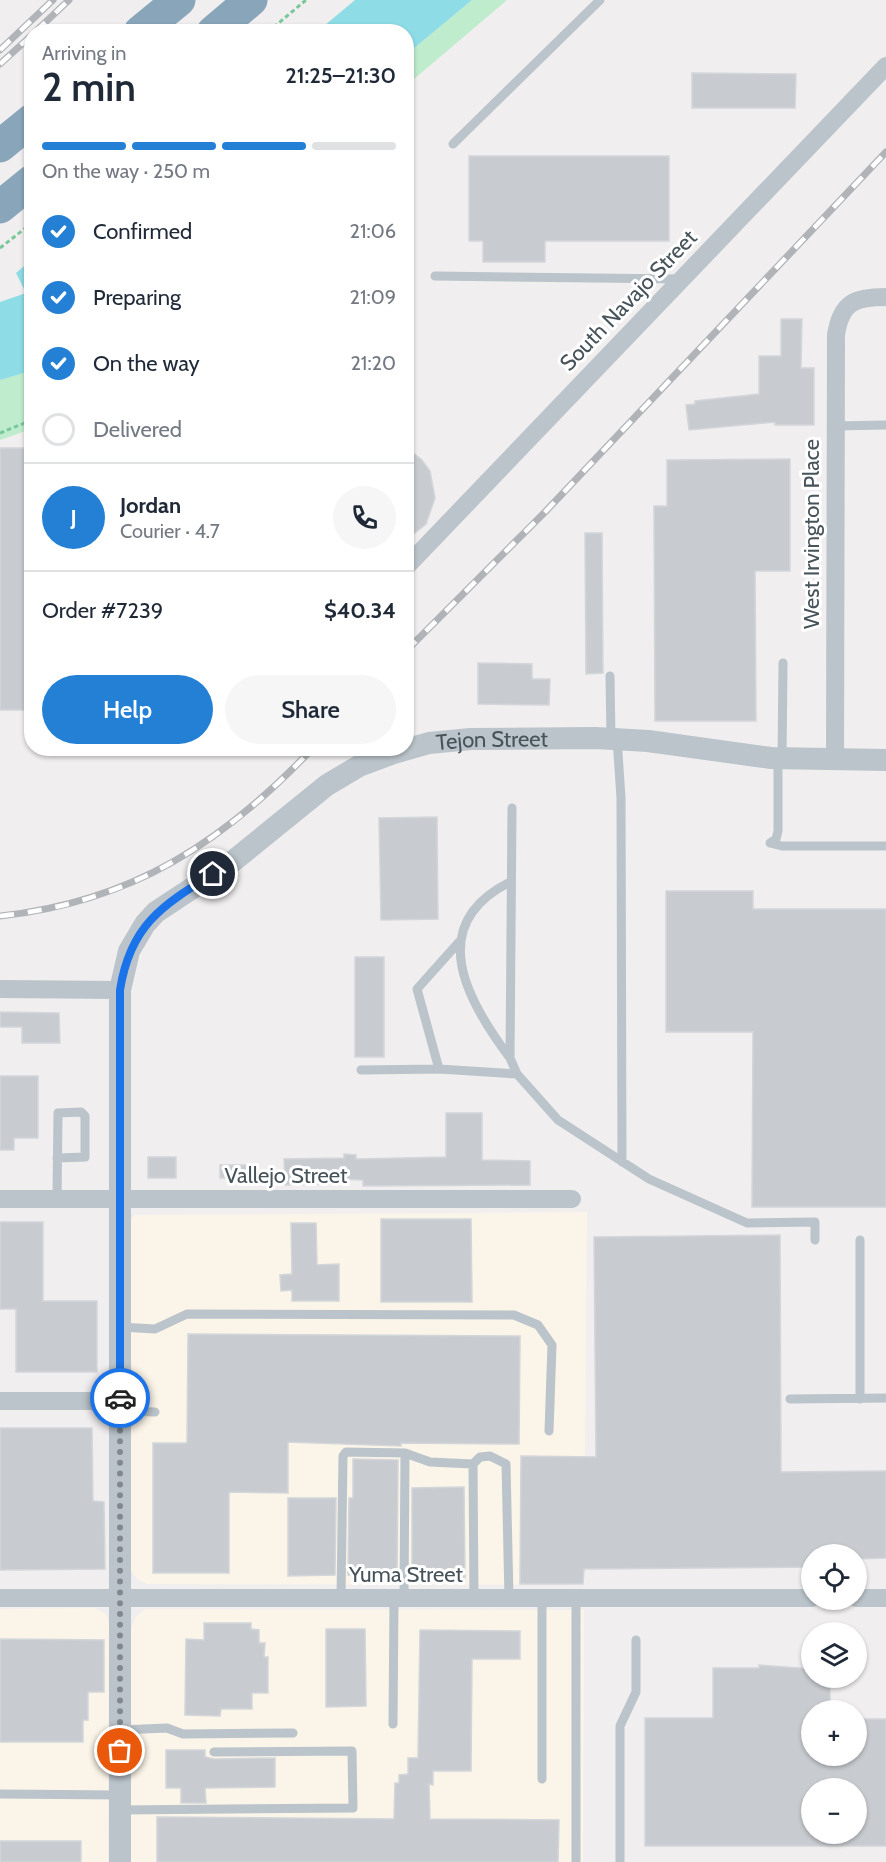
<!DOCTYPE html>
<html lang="en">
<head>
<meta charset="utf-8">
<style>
  body { margin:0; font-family:Cabin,sans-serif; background:#f6f6f7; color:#1f2937; height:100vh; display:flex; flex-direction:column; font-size:22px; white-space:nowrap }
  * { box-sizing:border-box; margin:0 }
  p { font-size:20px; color:#747a83 }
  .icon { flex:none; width:33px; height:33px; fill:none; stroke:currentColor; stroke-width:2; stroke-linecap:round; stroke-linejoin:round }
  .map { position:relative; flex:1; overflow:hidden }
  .details { position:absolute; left:24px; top:24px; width:390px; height:732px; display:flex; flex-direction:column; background:#fff; border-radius:24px; box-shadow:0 2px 4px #0004 }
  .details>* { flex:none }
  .tools { position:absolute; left:801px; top:1544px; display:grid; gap:12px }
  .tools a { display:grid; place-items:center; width:66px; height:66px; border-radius:50%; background:#fff; box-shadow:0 2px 4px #0004; font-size:30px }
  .pin { position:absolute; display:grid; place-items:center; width:51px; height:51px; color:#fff; margin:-26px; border:3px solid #fff; border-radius:50%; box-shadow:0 2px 6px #0007 }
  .courier { position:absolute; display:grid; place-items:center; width:60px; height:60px; margin:-30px; border:4px solid #1a73e8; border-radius:50%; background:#fff; color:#222; box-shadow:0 2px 8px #0007 }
  .head em { font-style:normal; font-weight:600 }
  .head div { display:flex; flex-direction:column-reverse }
  .head { display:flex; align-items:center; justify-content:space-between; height:102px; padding:0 18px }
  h1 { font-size:39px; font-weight:600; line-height:45px }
  .bar { display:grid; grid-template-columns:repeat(4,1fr); gap:9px 6px; align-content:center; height:72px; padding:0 18px }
  .bar i { height:8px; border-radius:4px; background:#e0e1e3 }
  .bar .current { background:#2380d5 }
  .bar p { grid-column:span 4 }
  .line { display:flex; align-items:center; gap:15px; padding:0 18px; border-top:2px solid #e0e1e3 }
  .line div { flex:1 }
  .round { display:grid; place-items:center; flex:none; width:63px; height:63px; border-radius:32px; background:#f6f6f7 }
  ol { padding:0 18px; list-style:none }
  li { display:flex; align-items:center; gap:18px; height:66px }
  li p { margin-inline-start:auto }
  li .icon { padding:6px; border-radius:50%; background:#2380d5; color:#fff; stroke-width:4 }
  li:last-child { color:#747a83 }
  li i { width:33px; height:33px; border:3px solid #e0e1e3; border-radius:50% }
  .primary-button { display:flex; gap:12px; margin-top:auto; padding:12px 18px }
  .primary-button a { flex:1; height:69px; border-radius:36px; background:#2380d5; color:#fff; font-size:24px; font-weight:600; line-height:69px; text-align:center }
  .primary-button a+a { background:#f6f6f7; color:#1f2937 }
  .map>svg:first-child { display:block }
  .commercial { fill:#fbf4e8 }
  .green { fill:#beeccc }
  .water { fill:#8edce6 }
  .building { fill:#c8ccd0; stroke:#d2d5d9; stroke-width:1.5; fill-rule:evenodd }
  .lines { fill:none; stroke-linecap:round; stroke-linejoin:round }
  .path { stroke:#79c89a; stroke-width:3; stroke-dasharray:4.5 3; stroke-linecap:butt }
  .service { stroke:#bac4ca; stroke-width:9 }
  .minor { stroke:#bac4ca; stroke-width:18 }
  .tertiary { stroke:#bac4ca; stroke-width:22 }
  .motorway { stroke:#88a5ba; stroke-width:33 }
  .rail-casing { stroke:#b0b4b8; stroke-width:7 }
  .rail { stroke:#fff; stroke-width:4.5; stroke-dasharray:14; stroke-linecap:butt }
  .done { stroke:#82898e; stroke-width:6; stroke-dasharray:0 10.8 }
  .route { stroke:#1a73e8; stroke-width:8 }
  .labels { text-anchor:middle; stroke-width:6; stroke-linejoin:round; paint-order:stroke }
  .street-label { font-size:22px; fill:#47535a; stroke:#fff }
</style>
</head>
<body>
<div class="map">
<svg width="886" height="1862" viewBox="0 0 886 1862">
  <rect width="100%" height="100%" fill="#f0eeee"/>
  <!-- commercial -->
  <path class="commercial" d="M587,1212L584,1585L147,1584L137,1579L130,1569L131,1220L135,1215Z
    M94,1608L105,1613L109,1622L108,1862H0V1609Z
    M145,1609L584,1610L583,1862H131V1629L135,1618Z"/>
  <!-- green -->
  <path class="green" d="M472,0H507L407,85V54Z
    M31,366V395L25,401L31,418V429L0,440V380L24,373Z"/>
  <!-- water -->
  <path class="water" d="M355,0H472L407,54L406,32L318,31Z
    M31,260V366L24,373L0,380V302L26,293L16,273Z"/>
  <!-- building -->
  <path class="building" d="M692,73L796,74L795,108H692Z
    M469,156H669V241H545V262H483V241H469Z
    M781,319H802L801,368H814V425H775V422L689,430L686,405L695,404V401L759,394V356H781Z
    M406,447L422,460L430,471L435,498L426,524L406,540Z
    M0,448H32V710H0Z
    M790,459V571H755L756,721H655L654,506H667V460Z
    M585,533H602L603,673L586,674Z
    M478,663L532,664V679H550L549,705L478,704Z
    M437,817L438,919L381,920L379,818Z
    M666,891H753V909H886V1207H752L753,1032H666Z
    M355,957H384V1057H355Z
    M0,1012L59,1013L60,1043H22V1027H0Z
    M0,1076H38V1138H14V1150H0Z
    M446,1113H482V1160L530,1161V1185L363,1186V1180L335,1179V1184L285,1185L284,1159L344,1158V1154L356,1155V1159L446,1157Z
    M148,1157H176V1178H148Z
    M220,1165H254V1178H220Z
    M381,1219H471L472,1302H381Z
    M0,1222H43V1301H97V1372H16V1309H0Z
    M291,1223H316L317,1265L339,1264V1301H292V1290L281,1291L280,1275L292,1274Z
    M780,1235L781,1472L886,1471V1558L856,1559V1554H812V1567L584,1569L583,1584H520L521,1456L596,1457L594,1237Z
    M188,1334L520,1336L519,1444L401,1443V1446L288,1442V1493L229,1492V1573H153V1443H187Z
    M0,1428H92L93,1501L104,1502L105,1569L0,1570Z
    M353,1459L398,1460L397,1578H352V1575H348L349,1498H353Z
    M464,1487L465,1581H412V1488Z
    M288,1498H336L335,1575L288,1576Z
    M204,1623H251V1629L259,1630V1643H265L264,1657H268V1693H252V1709H221L220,1716L185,1715L186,1639L204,1640Z
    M326,1629H365L366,1706L326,1707Z
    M420,1630L520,1631V1659H472L471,1771H433V1785L429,1784L430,1819L559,1820L558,1862H157V1817L394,1819L395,1783H399V1775L408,1774V1758H418Z
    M0,1639L104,1640V1692H88V1720H83V1742H0Z
    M759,1665L812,1669V1677H830V1710H812V1755H856V1719H886V1846H645V1718H713V1668H759ZM812,1788H856V1833H812Z
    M166,1750H205V1757L214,1759L275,1758V1787L205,1788L206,1803H181V1788H166Z
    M0,1841H81V1862H0Z"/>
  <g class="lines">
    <!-- path -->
    <path class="path" d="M268,32L306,0
      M0,248L32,223
      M0,433L32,420"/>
    <!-- service -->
    <path class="service" d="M453,144L600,0
      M435,276L681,279
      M835,426L886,425
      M610,676L611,738
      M617,738L621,798L622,1162
      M782,759L783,663
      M512,808L510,1058L517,1074L558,1120L649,1179L747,1223L815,1222V1240
      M770,843L782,846H886
      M770,843L776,839L778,831V758
      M510,882C424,925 467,1001 510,1058
      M439,1069L417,989L459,942
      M361,1070L439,1069L517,1074
      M57,1199L58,1113L81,1112L85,1116V1157L57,1158
      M120,1327L155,1329L187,1314L514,1315L538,1325L552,1345L549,1431
      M790,1399L886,1398
      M860,1399V1240
      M120,1411L155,1412
      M341,1598L343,1456L346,1452L405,1453L430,1462L473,1464
      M404,1598L405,1453
      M474,1598L473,1464L480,1457L490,1456L506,1464L509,1598
      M542,1598V1779
      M393,1724L394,1598
      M120,1730L167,1728L183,1734L293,1733
      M0,1794L120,1795
      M120,1810L353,1808L352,1751L214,1752
      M576,1862V1598
      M620,1862V1726L636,1692V1640"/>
    <!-- minor -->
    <path class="minor" d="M406,567L886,66
      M835,760L836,335C841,302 855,297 886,297
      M0,989L120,990
      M0,1199H572
      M0,1401H120
      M0,1598H812
      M856,1598H886"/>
    <!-- tertiary -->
    <path class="tertiary" id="s1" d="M120,1862V990L129,951L145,924L156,912L232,862L327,785L359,766L394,753L429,743L471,739L596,738L648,741L771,758L886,760"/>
    <!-- motorway -->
    <path class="motorway" d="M140,32L179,0
      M213,32L251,0
      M0,146L32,120
      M0,207L32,181"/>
    <defs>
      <path id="rail" d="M35,32L69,0
        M0,50L53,0
        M0,64L32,35
        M406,651L546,511L886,152
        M0,916C132,902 224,842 313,748"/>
    </defs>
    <!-- rail casing -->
    <use href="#rail" class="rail-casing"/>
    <!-- rail -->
    <use href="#rail" class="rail"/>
  </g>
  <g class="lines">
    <!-- done -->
    <path class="done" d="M120,1398V1751"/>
    <!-- route -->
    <path class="route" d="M120,1398V990C130,926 161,906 213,874"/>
  </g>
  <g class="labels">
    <!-- street labels -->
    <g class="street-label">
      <text transform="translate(628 300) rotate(-46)" y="8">South Navajo Street</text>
      <text transform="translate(811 534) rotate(-90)" y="8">West Irvington Place</text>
      <text dy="8" stroke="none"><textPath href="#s1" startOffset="1347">Tejon Street</textPath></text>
      <text x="286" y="1183">Vallejo Street</text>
      <text x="406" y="1582">Yuma Street</text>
    </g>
  </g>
</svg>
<div class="tools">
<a><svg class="icon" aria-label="locate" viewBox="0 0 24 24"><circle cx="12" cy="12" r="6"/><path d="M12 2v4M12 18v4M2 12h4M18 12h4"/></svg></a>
<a><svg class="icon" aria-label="layers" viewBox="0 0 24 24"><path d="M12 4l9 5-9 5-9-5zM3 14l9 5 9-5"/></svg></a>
<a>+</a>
<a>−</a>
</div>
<div class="pin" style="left:120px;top:1751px;background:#ea580c"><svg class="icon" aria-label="bag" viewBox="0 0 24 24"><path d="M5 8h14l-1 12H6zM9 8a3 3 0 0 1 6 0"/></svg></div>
<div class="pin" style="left:213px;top:874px;background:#1f2937"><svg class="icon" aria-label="home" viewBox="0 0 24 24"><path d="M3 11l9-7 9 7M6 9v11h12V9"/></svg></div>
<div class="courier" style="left:120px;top:1398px"><svg class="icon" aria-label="car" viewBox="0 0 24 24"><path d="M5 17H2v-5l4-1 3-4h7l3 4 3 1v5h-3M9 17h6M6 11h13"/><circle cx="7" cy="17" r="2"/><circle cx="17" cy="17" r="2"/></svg></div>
<section class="details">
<div class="head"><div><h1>2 min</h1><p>Arriving in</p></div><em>21:25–21:30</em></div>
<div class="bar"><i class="current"></i><i class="current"></i><i class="current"></i><i></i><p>On the way · 250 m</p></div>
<ol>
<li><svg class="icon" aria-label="check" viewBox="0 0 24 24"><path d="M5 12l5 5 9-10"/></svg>Confirmed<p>21:06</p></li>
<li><svg class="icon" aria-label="check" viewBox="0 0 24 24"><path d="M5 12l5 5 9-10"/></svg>Preparing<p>21:09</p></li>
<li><svg class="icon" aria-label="check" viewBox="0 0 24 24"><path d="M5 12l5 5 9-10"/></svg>On the way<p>21:20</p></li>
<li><i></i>Delivered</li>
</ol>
<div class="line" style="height:108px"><b class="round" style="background:#2380d5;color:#fff">J</b><div><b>Jordan</b><p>Courier · 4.7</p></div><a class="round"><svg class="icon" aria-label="phone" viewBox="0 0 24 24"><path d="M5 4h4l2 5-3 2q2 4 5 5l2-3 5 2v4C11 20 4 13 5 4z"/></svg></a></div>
<div class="line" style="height:78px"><div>Order #7239</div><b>$40.34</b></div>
<div class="primary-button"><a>Help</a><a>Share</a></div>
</section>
</div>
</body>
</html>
